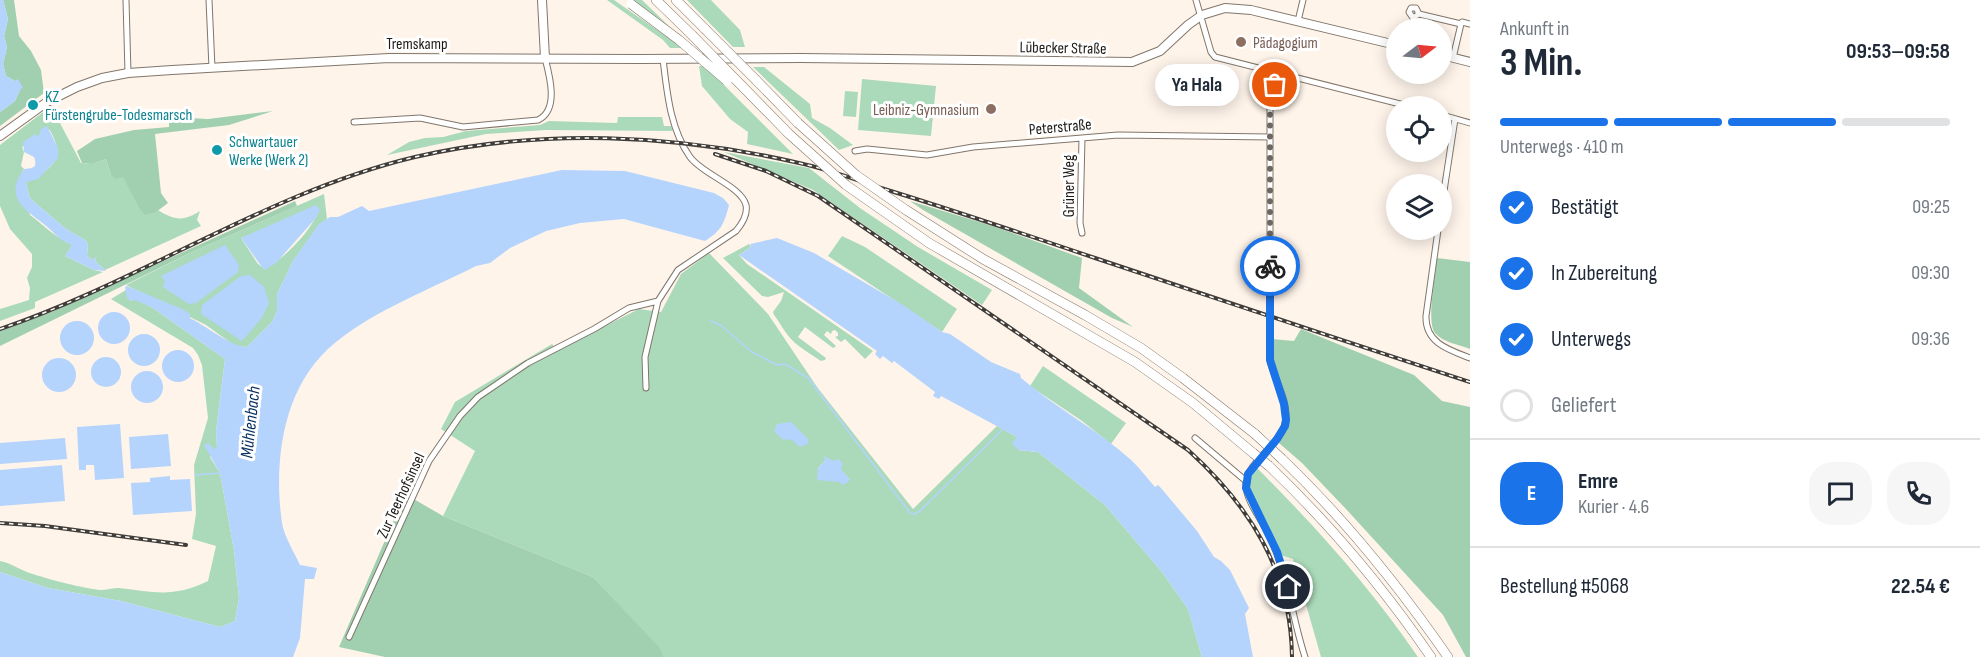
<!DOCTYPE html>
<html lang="de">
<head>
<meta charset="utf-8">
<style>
  body { margin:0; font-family:"Sofia Sans Condensed",sans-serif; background:#f6f6f7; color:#1f2937; height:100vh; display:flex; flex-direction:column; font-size:22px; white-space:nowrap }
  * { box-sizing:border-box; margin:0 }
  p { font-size:20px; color:#747a83 }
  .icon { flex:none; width:33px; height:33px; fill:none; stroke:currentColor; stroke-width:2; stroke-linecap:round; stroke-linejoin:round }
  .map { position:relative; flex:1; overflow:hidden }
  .sheet { display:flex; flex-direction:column; background:#fff; width:510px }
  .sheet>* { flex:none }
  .needle { width:39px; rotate:74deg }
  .tools { position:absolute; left:1386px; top:18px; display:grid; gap:12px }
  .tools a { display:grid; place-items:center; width:66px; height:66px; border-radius:50%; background:#fff; box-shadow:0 3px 15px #0003; font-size:30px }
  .pin { position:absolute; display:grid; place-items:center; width:51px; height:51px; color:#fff; margin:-26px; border:3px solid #fff; border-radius:50%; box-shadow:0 2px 6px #0007 }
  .courier { position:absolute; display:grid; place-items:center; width:60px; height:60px; margin:-30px; border:4px solid #1a73e8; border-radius:50%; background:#fff; color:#222; box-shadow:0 2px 8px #0007 }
  .bubble { position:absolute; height:42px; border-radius:21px; background:#fff; box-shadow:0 3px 15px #0003; font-size:20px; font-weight:700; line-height:42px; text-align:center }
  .overview em { font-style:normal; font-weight:700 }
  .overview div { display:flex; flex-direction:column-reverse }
  .overview { display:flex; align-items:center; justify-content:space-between; height:102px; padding:0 30px }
  h1 { font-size:39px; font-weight:700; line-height:45px }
  .bar { display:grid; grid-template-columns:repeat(4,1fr); gap:9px 6px; align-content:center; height:72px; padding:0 30px }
  .bar i { height:8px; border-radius:4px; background:#e0e1e3 }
  .bar .active { background:#1a73e8 }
  .bar p { grid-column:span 4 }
  .line { display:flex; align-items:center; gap:15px; padding:0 30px; border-top:2px solid #e0e1e3 }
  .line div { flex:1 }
  .round { display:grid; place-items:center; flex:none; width:63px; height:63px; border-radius:24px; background:#f6f6f7 }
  ol { padding:0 30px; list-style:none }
  li { display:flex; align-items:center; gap:18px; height:66px }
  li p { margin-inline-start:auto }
  li .icon { padding:6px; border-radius:50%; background:#1a73e8; color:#fff; stroke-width:4 }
  li:last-child { color:#747a83 }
  li i { width:33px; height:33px; border:3px solid #e0e1e3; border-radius:50% }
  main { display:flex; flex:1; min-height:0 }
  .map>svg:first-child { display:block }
  .green { fill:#abdaba; fill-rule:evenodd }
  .forest { fill:#a1d0b0 }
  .water { fill:#b4d3fd }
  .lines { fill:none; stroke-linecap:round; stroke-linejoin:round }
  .stream { stroke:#b4d3fd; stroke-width:1.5 }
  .street-casing { stroke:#81766a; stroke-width:7 }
  .primary-casing { stroke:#81766a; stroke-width:10 }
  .highway-casing { stroke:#81766a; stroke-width:10 }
  .street { stroke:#fff; stroke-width:5 }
  .primary { stroke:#fff; stroke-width:8 }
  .highway { stroke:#fff; stroke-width:9 }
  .rail-casing { stroke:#403c37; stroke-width:4 }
  .rail { stroke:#fff; stroke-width:1.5; stroke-dasharray:4.5; stroke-linecap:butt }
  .highway-bridge-casing { stroke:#81766a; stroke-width:10; stroke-linecap:butt }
  .highway-bridge { stroke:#fff; stroke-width:9 }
  .done { stroke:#6d6761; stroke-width:6; stroke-dasharray:0 10.8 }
  .route { stroke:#1a73e8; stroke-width:8 }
  .education-dot { fill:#8d6e63; stroke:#fff; stroke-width:2 }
  .culture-dot { fill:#0f9aa8; stroke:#fff; stroke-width:2 }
  .labels { text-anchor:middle; stroke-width:6; stroke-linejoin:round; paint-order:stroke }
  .education-label { font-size:16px; fill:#785e54; stroke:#fff; text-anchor:start }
  .street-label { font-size:16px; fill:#1f1b17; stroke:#fff }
  .culture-label { font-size:16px; fill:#0d838f; stroke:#fff; text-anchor:start }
  .water-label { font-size:18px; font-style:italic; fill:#052f5f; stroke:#fff }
</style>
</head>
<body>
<main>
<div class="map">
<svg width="1470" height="657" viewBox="0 0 1470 657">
  <rect width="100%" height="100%" fill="#fef4ea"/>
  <!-- green -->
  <path class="green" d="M607,0H614L683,48H670L663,40Z
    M630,0H642L672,29Z
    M687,0H711L740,30L745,47H733Z
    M699,66H705L793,154L747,144L748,132L730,119L702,86Z
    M753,67H764L810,104L812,118L830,128L853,145L839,150Z
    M862,79L936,86L931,136L858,130Z
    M845,91L858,92L856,117L843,116Z
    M51,106L81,163L92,164L106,159L111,175L123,176L138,207L156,212L158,210C175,221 184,221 200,211L197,220L201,226L105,270L95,261L96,257L93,260L87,256L88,244L85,240L66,229L34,202L29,196L26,182C53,169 67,158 49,129L22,147L24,152L21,166L24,169L21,174L30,215C44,225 55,238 71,244L72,246L65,256L94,270L103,272L35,302V308L0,321V309L29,300L30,288L27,278L32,267V254L10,229L0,206V145Z
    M618,117H662L664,126H671L673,131L546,130L486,134L387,155L409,142L425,138L443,137L466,131L540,125L549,121L617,123Z
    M724,152L809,168L860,208L918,247L992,290L982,305L813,190Z
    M324,194L327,219L319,225L293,261L277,294V311L272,322L247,347L235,346L206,325L126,285L192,252ZM319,211C309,233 286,257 265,269L258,264L241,238Z
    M842,236L865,247L957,309L942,332L828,256Z
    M749,244L751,247L739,255L747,264L873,351L865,359L845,339L841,342L835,337L838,336V333L835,330L832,331L831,334L827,331L824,335L836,346L833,348L805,327L798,337L826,358L825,360L821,361C811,354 800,348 792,340C785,333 780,323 774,315L773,312L781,301L784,292L768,297L762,296L723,258Z
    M709,253L768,314L817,387L913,509L997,426L1017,437L1018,450L1038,452L1105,505L1162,572L1188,609L1202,657H664L658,647L593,577L443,516L475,451L441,429L455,402L552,344L557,350L639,309L661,312L681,274ZM825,461H833L850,480L818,468Z
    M126,290L128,298L131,301L135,299L153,308L225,359L216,431L217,447L210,457L220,473L234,550L239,598L235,621L220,627L121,601L48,588L0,572V561C12,563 21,571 33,574C51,580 82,588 100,590C106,590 112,588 119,588C155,592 173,598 208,581L216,546L192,539L196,514L194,465L208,418L202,365L198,355L193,348L111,299Z
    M1043,366L1126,423L1111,444L1082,421L1030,386Z
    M1257,468C1316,527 1371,588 1418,657H1321L1293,559L1280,555L1250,494C1249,483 1250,476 1257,468Z"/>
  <!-- forest -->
  <path class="forest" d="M3,0H14L19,36L31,51L41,70L44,93L0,126V112L15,101L20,90L15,81L6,76L3,64L7,47L4,36L8,19Z
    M273,111L229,125L155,134L161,193L168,203L156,212L145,215L138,207L123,177L116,179L111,175L106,159L92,164L82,163L77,151L95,139L134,130L169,127V117L208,119Z
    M295,201L297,206L192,252L0,346V331L54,311Z
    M910,201L996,227L1082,258L1079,288L1133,327L1112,318L923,210Z
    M1437,258L1470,262V349C1460,345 1442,342 1435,333C1426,322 1436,274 1437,258Z
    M1301,329L1414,375L1442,401L1470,407V657H1466L1443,615L1346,509L1302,463L1279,443C1302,406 1279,394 1272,358C1271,352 1272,345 1272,339L1294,341Z
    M405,494L443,516L593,577L659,647L664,657H385L339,647Z"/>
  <!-- water -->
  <path class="water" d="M0,0H3L8,19L4,36L7,47L3,64L6,76L15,81L18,79L23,88L20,90L15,101L0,112Z
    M47,126L58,148V158L38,179L26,182L29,196L34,202L66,229L85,240L88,244L87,256L93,260L97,255L95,261L106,271L94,270L65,256L71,247V244C59,241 54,232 45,225C25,209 3,198 24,169C33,168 38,168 34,157L24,152L23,142L35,134L38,137L41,129Z
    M562,170L625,171L714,193L723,198L729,205C724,224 722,230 705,241L624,219L580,223L546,231L510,248L490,263L476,266C429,290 377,309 336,342C283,384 273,460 282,523C284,536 294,552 300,565L317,568L314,579H305L300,638L293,657H0V572L48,588L121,601L220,627L235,621L239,598L234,550L220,473L204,445L208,443L214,449L217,447L216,431L225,359L153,308L135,300L131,301L127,298L125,287L127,286L182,309L190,314V318C205,325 233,348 247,347L272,322L277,311V294L293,261L319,224L330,217H338L362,206L369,211Z
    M316,205L320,210L315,219L276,263L264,270L241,238Z
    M777,238L814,253L903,305L942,332L950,334L991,362L1020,374L1021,378C1055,407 1096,429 1130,459C1139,467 1147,478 1155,487L1158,485L1161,488L1197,531L1214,557L1221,561L1230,570L1249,608L1245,614L1253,657H1202L1188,609L1162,572L1105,505L1038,452L1018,450L1012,443L1017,437L941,396L939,399L933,396L935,392L894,361L892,363L883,356L880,359L875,354L877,351L739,255L751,247L750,244Z
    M225,245L239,265L238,272L196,303L189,304L163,287L165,281L161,276Z
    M250,275L264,287L269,303L261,319L242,341L201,314L202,305L241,276Z
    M98 328a16 16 0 1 1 32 0a16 16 0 1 1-32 0Z
    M60 338a17 17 0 1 1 34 0a17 17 0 1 1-34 0Z
    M128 350a16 16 0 1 1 32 0a16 16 0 1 1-32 0Z
    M162 366a16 16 0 1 1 32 0a16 16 0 1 1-32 0Z
    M91 372a15 15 0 1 1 30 0a15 15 0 1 1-30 0Z
    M42 375a17 17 0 1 1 34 0a17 17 0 1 1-34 0Z
    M131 387a16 16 0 1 1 32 0a16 16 0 1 1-32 0Z
    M791,422L807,438L809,443L800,447L792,440L782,439L774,431L777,424Z
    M120,424L124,478L95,480L94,465H86V470H79L77,427Z
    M168,434L171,466L131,469L129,437Z
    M65,438L67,459L0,464V443Z
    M824,456L833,461L839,459L843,464L841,469L850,480L843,485L839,482L817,480L818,468L825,461Z
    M62,465L65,501L0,506V470Z
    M170,476V480L190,479L192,511L133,515L131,483L150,482V478Z"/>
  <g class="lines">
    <!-- stream -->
    <path class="stream" d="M711,321L722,326L752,352L777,365L785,364L808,378L910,513L915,514L920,511L1003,429
      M195,475L220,473"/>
    <defs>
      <path id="street" d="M126,0L128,73
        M209,0L212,68
        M1196,0L1211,52L1215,57L1408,106
        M1419,14L1416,8H1411L1409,12L1413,18L1419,14L1461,24L1453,58
        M1298,21L1303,0
        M1461,24L1462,22L1470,24
        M1278,72L1270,104V360C1274,379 1287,398 1286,418C1284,445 1248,459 1246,483C1245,500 1261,518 1268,533C1289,575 1291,615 1305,657
        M1442,115L1470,123
        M354,122L420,118L463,127L538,120C559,110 550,77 545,58
        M1082,138L1080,223L1082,233
        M855,151L867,149L927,155L973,147L1118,135L1270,137
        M1442,204L1455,119
        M1438,230L1426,316C1425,343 1449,350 1470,358
        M646,388L645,357L658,301L678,270L736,231C742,224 748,215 746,205C741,186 702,174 690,157C670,129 667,92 663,59
        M1195,438L1246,481
        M349,637L429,461L460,416L478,397L528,363L594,329L629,308L658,301"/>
      <path id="primary" d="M542,0L545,58
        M1442,55L1470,62
        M0,136L47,102L77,87L102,78L128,73L172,70L389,58L640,59L801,58L1132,62L1160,51L1188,25L1202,15L1225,8L1251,10L1396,45"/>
      <path id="highway" d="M656,0L692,35
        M676,0L705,29
        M756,80L798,123
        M846,185L929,243L1135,362L1193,403L1253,453
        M906,210L983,259L1085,315L1141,348L1183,378L1255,434
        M1282,459C1346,520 1398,585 1448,657
        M1269,466C1330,524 1383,587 1431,657"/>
    </defs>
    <!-- street casing -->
    <use href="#street" class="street-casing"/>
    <!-- primary casing -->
    <use href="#primary" class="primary-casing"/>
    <!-- highway casing -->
    <use href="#highway" class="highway-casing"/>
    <!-- street -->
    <use href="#street" class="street"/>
    <!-- primary -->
    <use href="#primary" class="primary"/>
    <!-- highway -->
    <use href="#highway" class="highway"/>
    <defs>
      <path id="rail" d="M715,154L766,171L818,196L1188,450C1250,506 1291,571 1292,657
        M0,329C142,281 268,192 415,157C540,128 674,134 799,163C827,169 854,179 881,188C953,210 1024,234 1095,258C1219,300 1345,341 1470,382
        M0,523L45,526L186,545"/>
    </defs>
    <!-- rail casing -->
    <use href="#rail" class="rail-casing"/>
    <!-- rail -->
    <use href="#rail" class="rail"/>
    <defs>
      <path id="highway-bridge" d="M631,4L679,40L727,81
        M705,29L756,80
        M692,35L789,134L846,185
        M798,123L856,175L906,210
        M1255,434L1282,459
        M1253,453L1269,466"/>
    </defs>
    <!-- highway-bridge casing -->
    <use href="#highway-bridge" class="highway-bridge-casing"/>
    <!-- highway-bridge -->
    <use href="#highway-bridge" class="highway-bridge"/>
  </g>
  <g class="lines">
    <!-- done -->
    <path class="done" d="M1270,266V104L1275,85"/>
    <!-- route -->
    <path class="route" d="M1270,266V360L1284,404L1286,420L1285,426L1277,439L1248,474L1246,488L1277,552L1288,587"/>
  </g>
  <!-- markers -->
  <g class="education-dot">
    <circle cx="1241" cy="42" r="6"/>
    <circle cx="991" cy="109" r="6"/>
  </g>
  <g class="culture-dot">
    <circle cx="33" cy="105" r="6"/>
    <circle cx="217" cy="150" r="6"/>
  </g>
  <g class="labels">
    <!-- education labels -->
    <g class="education-label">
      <text x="1253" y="48">Pädagogium</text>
      <text x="979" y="115" text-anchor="end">Leibniz-Gymnasium</text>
    </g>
    <!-- street labels -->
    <g class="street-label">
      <text x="417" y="49">Tremskamp</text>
      <text transform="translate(1063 47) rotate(1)" y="6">Lübecker Straße</text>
      <text transform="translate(1060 126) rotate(-5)" y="6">Peterstraße</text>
      <text transform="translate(1068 186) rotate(-90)" y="6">Grüner Weg</text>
      <text transform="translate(400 495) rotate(-65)" y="6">Zur Teerhofsinsel</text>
    </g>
    <!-- culture labels -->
    <g class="culture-label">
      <text x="45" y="102">KZ<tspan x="45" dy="18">Fürstengrube-Todesmarsch</tspan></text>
      <text x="229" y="147">Schwartauer<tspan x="229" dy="18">Werke (Werk 2)</tspan></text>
    </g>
    <!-- water labels -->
    <g class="water-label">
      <text transform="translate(250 422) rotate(-84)" y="6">Mühlenbach</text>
    </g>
  </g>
</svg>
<div class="tools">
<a><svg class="needle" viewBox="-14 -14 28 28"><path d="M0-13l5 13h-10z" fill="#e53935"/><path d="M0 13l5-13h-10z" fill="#747a83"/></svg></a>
<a><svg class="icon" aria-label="locate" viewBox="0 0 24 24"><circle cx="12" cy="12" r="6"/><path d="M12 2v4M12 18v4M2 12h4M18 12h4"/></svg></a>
<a><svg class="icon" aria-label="layers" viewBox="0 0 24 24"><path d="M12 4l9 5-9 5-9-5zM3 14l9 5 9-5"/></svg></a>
</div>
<div class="pin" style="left:1275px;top:85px;background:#ea580c"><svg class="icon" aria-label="bag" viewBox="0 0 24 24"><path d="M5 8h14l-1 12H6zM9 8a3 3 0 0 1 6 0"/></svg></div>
<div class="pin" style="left:1288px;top:587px;background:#1f2937"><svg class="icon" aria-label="home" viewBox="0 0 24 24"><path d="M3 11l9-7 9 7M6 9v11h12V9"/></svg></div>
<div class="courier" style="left:1270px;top:266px"><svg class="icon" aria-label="bike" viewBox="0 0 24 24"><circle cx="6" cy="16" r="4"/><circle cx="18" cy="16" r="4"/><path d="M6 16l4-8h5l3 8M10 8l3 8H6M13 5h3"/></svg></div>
<div class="bubble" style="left:1155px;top:64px;width:84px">Ya Hala</div>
</div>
<section class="sheet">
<div class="overview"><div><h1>3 Min.</h1><p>Ankunft in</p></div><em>09:53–09:58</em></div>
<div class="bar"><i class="active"></i><i class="active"></i><i class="active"></i><i></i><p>Unterwegs · 410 m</p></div>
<ol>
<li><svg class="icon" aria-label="check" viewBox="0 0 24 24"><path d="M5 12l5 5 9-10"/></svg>Bestätigt<p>09:25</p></li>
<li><svg class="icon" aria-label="check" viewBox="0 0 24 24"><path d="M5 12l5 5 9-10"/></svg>In Zubereitung<p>09:30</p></li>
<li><svg class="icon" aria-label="check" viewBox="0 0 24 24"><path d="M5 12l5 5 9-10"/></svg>Unterwegs<p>09:36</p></li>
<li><i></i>Geliefert</li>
</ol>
<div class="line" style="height:108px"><b class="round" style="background:#1a73e8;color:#fff">E</b><div><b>Emre</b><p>Kurier · 4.6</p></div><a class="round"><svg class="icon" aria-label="chat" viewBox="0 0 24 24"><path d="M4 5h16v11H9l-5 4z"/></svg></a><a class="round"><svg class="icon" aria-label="phone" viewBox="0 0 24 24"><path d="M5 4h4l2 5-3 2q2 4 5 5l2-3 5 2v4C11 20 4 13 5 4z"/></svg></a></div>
<div class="line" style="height:78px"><div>Bestellung #5068</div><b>22.54 €</b></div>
</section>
</main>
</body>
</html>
